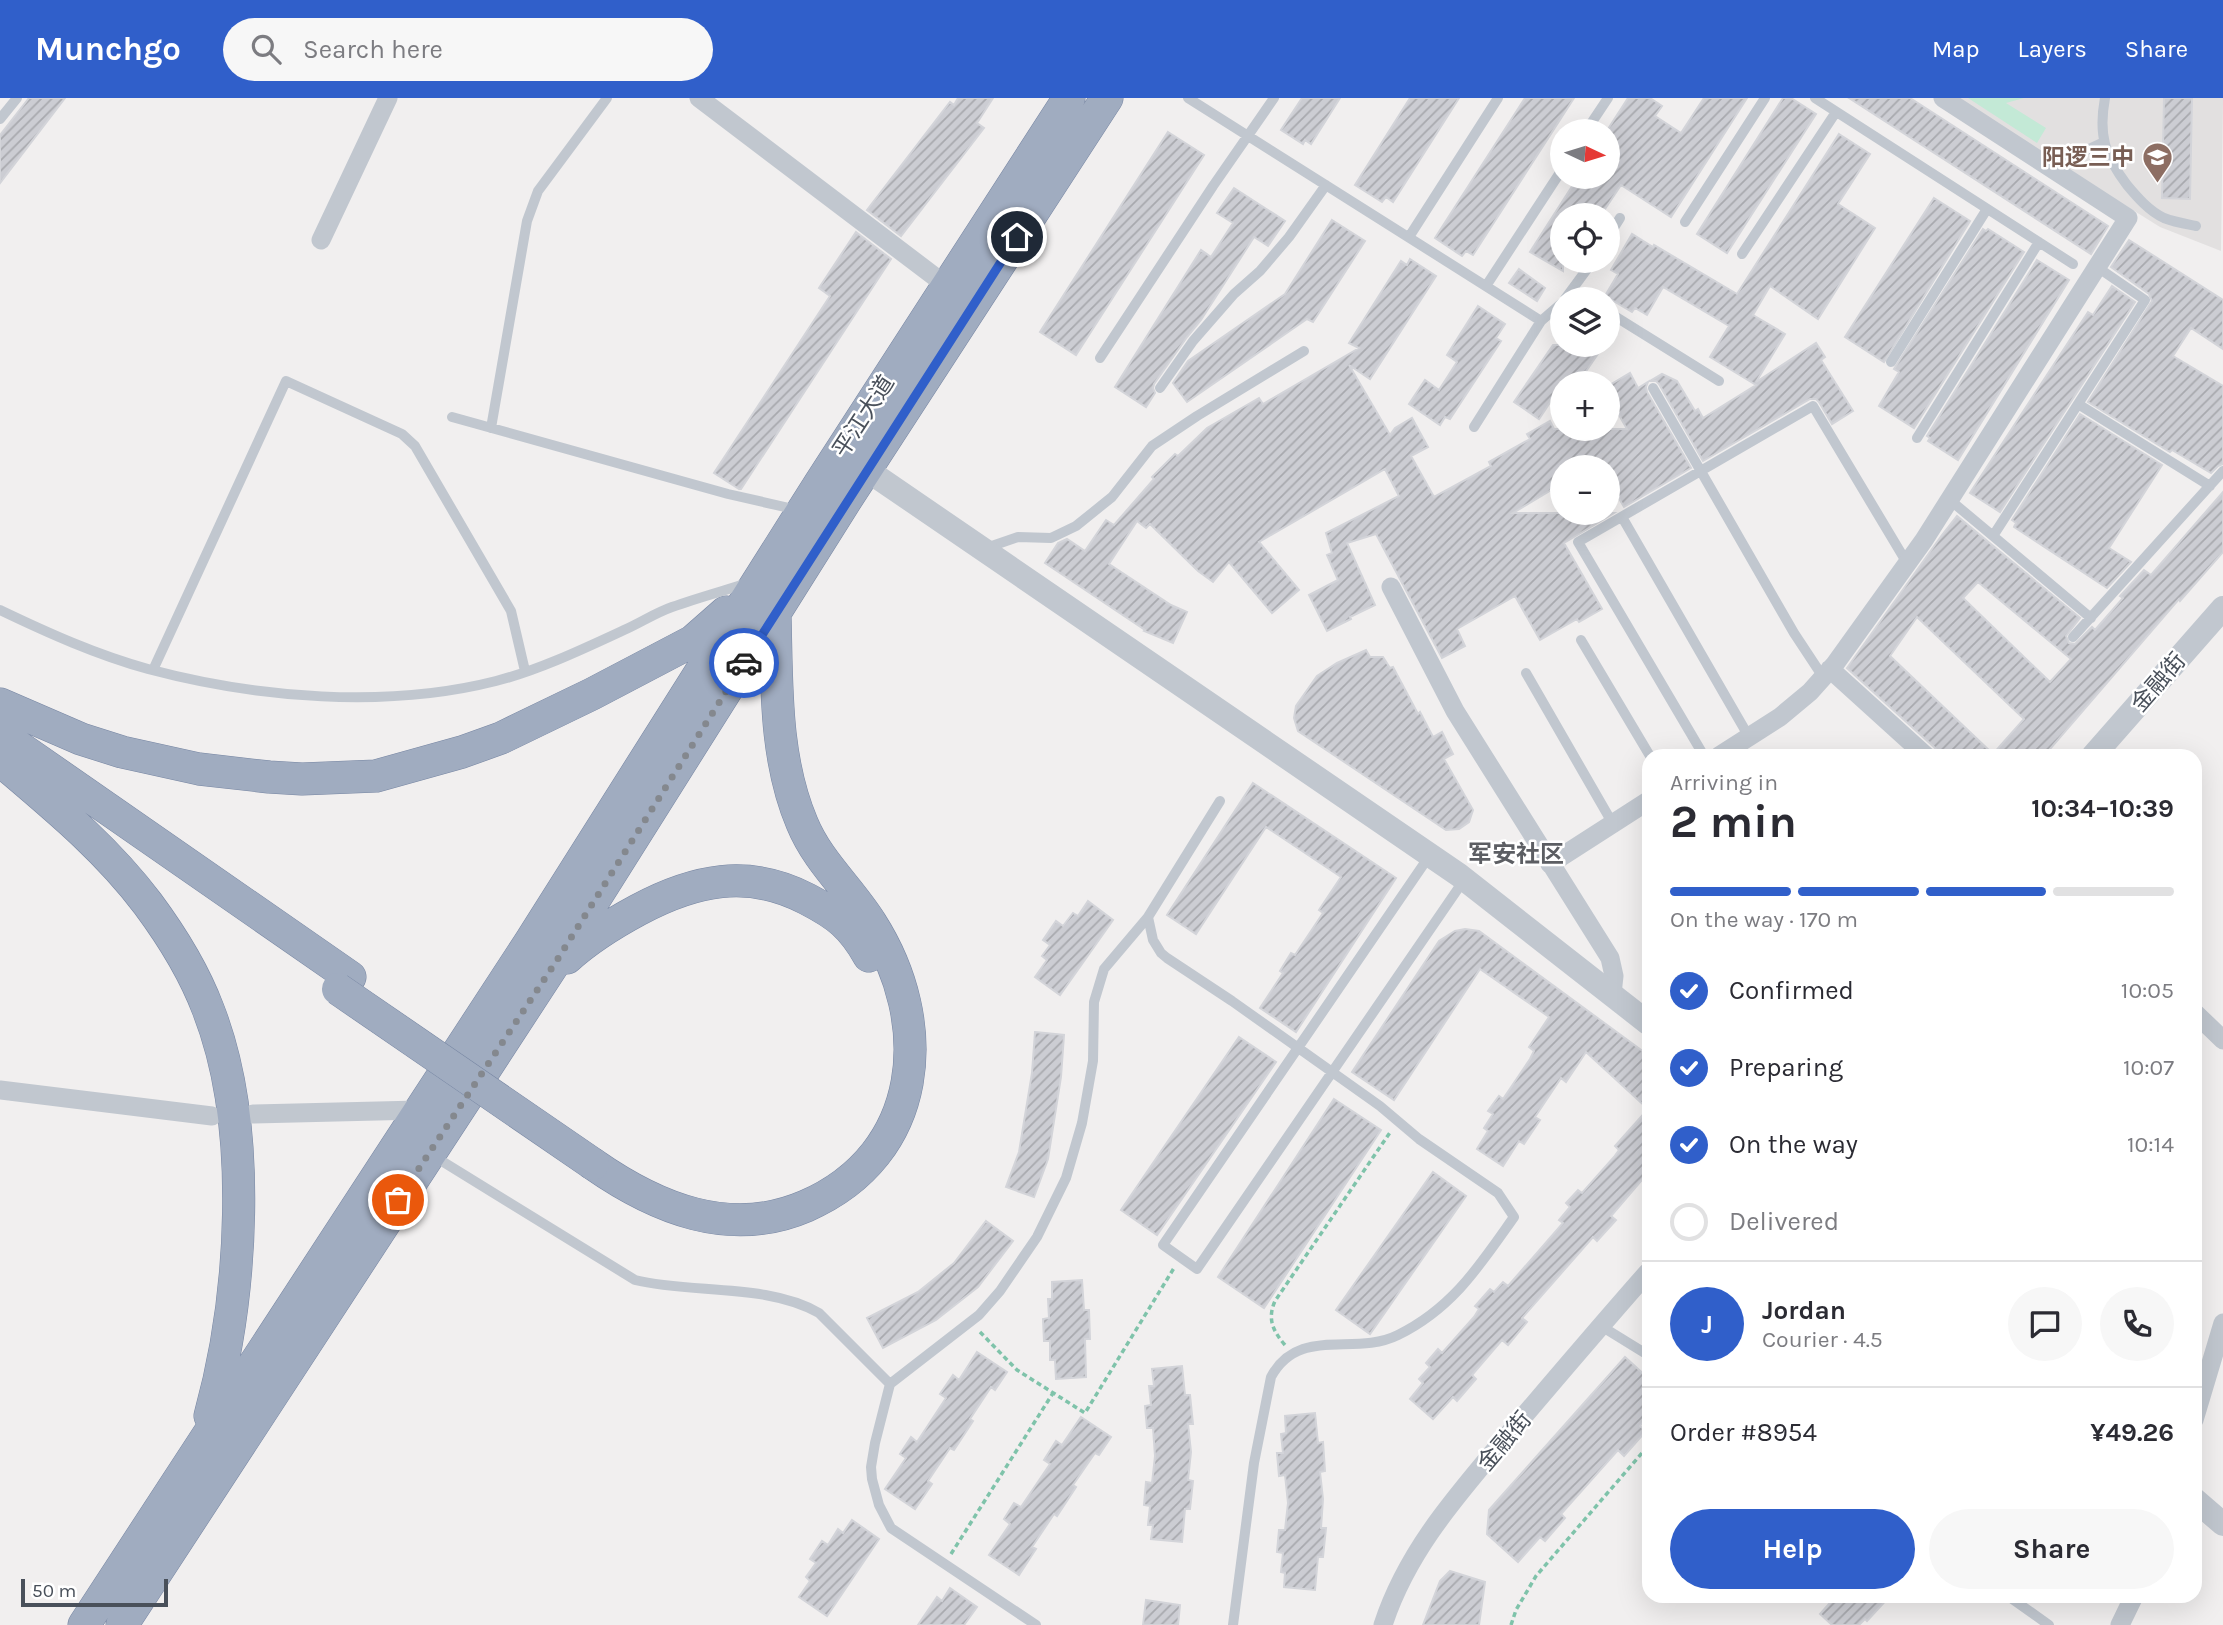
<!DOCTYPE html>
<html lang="en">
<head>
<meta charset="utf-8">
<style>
  body { margin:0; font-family:Karla,"Noto Sans SC",sans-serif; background:#f7f7f7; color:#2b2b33; height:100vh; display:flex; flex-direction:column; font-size:26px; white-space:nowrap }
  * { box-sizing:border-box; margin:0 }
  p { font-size:23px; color:#7c7c81 }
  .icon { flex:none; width:38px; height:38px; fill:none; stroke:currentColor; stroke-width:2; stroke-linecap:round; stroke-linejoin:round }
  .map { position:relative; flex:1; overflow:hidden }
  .drawer { position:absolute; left:1642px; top:651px; width:560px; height:854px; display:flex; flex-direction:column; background:#fff; border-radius:21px; box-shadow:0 7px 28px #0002 }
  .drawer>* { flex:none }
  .needle { width:46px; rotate:94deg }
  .tools { position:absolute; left:1550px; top:21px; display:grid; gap:14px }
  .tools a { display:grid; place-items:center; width:70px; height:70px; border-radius:50%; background:#fff; box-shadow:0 7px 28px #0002; font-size:35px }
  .scale { position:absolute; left:21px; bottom:18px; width:147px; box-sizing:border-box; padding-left:7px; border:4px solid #49505a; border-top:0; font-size:19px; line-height:24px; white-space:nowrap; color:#49505a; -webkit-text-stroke:5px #fff; paint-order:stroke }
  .pin { position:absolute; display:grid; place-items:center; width:60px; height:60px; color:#fff; margin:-30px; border:4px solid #fff; border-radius:50%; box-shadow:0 2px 7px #0007 }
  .courier { position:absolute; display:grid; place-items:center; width:70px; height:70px; margin:-35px; border:5px solid #305fca; border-radius:50%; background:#fff; color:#222; box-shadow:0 2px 9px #0007 }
  .headline em { font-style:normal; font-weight:700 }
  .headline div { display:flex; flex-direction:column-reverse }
  .headline { display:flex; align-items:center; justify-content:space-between; height:119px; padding:0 28px }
  h1 { font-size:46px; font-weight:700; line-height:52px }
  .bar { display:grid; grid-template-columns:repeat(4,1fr); gap:10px 7px; align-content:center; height:84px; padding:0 28px }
  .bar i { height:9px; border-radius:5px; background:#e1e1e2 }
  .bar .on { background:#305fca }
  .bar p { grid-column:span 4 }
  .line { display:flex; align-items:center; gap:18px; padding:0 28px; border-top:2px solid #e1e1e2 }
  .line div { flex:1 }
  .round { display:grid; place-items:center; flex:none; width:74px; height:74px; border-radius:37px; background:#f7f7f7 }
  ol { padding:0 28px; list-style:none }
  li { display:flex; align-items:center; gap:21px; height:77px }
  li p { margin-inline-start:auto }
  li .icon { padding:7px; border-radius:50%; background:#305fca; color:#fff; stroke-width:4 }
  li:last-child { color:#7c7c81 }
  li i { width:38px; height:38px; border:4px solid #e1e1e2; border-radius:50% }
  .cta { display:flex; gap:14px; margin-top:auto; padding:14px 28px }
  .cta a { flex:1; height:80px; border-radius:42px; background:#305fca; color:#fff; font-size:28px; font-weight:700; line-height:80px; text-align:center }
  .cta a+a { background:#f7f7f7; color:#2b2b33 }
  header { display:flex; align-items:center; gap:42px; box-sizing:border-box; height:98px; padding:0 35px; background:#305fca; color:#fff }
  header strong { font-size:33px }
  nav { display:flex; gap:38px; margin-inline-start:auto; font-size:24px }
  .search { width:490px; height:63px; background:#f7f7f7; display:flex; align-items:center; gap:18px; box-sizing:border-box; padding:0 24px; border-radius:38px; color:#7c7c81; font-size:26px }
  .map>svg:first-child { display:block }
  .education { fill:#e2e0e0 }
  .green { fill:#c3e9d6 }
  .building { fill:url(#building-hatch); stroke:#d3d4d9; stroke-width:2; fill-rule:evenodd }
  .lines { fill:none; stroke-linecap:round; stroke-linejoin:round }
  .trunk-casing { stroke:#7887a3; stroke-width:33 }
  .path { stroke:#7fc3aa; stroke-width:3.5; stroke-dasharray:5 3.5; stroke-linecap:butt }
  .service { stroke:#c1c7cf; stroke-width:10 }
  .minor { stroke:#c1c7cf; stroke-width:19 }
  .tertiary { stroke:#c1c7cf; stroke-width:24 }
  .trunk { stroke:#a0acc0; stroke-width:32 }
  .trunk-bridge-casing { stroke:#7887a3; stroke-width:33; stroke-linecap:butt }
  .trunk-bridge { stroke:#a0acc0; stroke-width:32 }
  .done { stroke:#84888e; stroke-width:7; stroke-dasharray:0 12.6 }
  .route { stroke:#305fca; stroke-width:9 }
  .labels { text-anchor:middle; stroke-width:5; stroke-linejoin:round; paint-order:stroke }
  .education-label { font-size:23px; font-weight:bold; fill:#785e54; stroke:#fff; text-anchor:end }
  .street-label { font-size:23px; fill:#49505a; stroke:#fff }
  .neighbourhood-label { font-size:24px; font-weight:bold; fill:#5c5e63; stroke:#fff }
</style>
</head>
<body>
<header>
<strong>Munchgo</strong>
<div class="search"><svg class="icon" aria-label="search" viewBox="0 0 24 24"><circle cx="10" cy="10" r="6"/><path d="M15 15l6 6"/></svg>Search here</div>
<nav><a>Map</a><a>Layers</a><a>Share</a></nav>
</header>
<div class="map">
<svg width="2223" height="1527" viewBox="0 0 2223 1527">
  <defs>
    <pattern id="building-hatch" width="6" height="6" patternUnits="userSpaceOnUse" patternTransform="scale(1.75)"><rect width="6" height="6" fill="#cccdd3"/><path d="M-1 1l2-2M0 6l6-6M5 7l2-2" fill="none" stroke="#a8a9ae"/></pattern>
  </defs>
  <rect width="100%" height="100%" fill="#f1efef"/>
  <!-- education -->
  <path class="education" d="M1958,0H2223L2221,153L2160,129L2032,49Z"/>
  <!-- green -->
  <path class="green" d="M1968,0H2024L2006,5L2046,30L2037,45Z"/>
  <!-- building -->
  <path class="building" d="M29,0H65L0,85V37Z
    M958,0H993L977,25L984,30L901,138L867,112L950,4L954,7Z
    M1302,0H1340L1311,46L1305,42L1303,46L1281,32Z
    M1410,0H1459L1393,104L1386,99L1382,104L1355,87Z
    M1525,0H1574L1473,157L1466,153L1462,158L1435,140Z
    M1628,0H1650L1662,8L1655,18L1681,35L1704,0H1747L1671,119L1621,87L1601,117H1563V173L1530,154L1578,79H1608V31Z
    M1783,0H1791L1816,16L1727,155L1697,136Z
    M1849,0H1910L2108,128L2091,156Z
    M2164,0H2192L2190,101L2162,100Z
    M1168,34L1204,57L1076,257L1040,234Z
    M1839,36L1870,56L1838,106L1875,130L1818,221L1770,188L1753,217L1785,236L1756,284L1816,245L1825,259L1821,262L1853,313L1832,326L1819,304L1816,301H1810L1703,363L1659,286L1656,283H1650L1662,276L1677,283L1695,313L1698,311L1703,320L1756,287L1710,259L1729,228L1663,189L1647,217L1635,210L1632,214L1605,198L1618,176L1611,172L1632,136L1653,149L1654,147L1737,196Z
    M1234,90L1285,123L1268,148L1254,139L1201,222L1187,239L1154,286L1153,290L1155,295L1146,309L1115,289L1201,152L1211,159L1233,125L1217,115Z
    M1934,100L1970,123L1884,264L1845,239Z
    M1332,122L1365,143L1313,224L1307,221L1187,304L1173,285L1188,263L1285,196Z
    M1983,131L1986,133L1988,131L2024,154L1914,330L1879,308L1899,274L1894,271Z
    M856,134L891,161L741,391H739L714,375L830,198L819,190Z
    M2129,142L2223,202V251L2191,230L2173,258L2223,288V366L2218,368L2211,375L2172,352L2170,354L2088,304L2152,203L2149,196L2111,169Z
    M1410,161L1436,178L1370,281L1349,267L1390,337L1395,330L1412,320L1428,349L1411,358L1434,399L1491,368L1489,364L1530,341L1527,336L1550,323L1554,331H1627L1608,298V288L1630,275L1638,290L1648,284L1646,289L1647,294L1691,370L1624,409L1608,382V369H1563V385L1513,415H1614L1564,445L1602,511L1579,524L1577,521L1540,542L1515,498L1457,531L1465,548L1442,560L1376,436L1347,445L1375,507L1350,519L1351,521L1327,533L1309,497L1338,482L1327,457L1332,455L1326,435L1399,398L1385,371L1259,444L1299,492L1272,515L1229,464L1213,484L1198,473L1150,426L1146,430L1137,423L1109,466L1171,507L1187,514L1173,545L1144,533L1145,532L1045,465L1058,445L1067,441L1085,453L1106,422L1114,427L1154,381L1152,379L1175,356L1178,358L1207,330L1259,300L1263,306L1359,250L1349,245L1401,163L1407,167Z
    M2037,162L2069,182L1958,362L1928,343L1930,340L1927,338Z
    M1519,171L1545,190L1537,203L1509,185Z
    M2112,188L2135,204L2000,414L1970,395L2088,214L2093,217Z
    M1478,208L1505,226L1496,240L1501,243L1450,321L1445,319L1440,327L1409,306L1425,282L1439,292L1457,264L1447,257Z
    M1553,247H1604L1578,285H1563L1539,321L1514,304Z
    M2080,316L2162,367L2109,450L2131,464L2107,490L2014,429L2016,425L2012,422Z
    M2223,394V454L2180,503L2179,501L2044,658H1942L1934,649L1847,570L1942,437L1957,418L2080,520L2066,538L2069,545L2075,546L2092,529L2095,532L2123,500L2120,498L2144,472L2151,477ZM1978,484L2071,561L2050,584L1963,500ZM1917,519L2024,621L1993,656L1890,558Z
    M1366,552L1370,559H1383L1390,570L1393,569L1418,616L1420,614L1433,639L1442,634L1453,656L1444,661L1473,712L1469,724L1459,731L1446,732L1298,633L1294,620L1296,608L1317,578L1337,565Z
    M1253,685L1396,780L1296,934L1260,910L1283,875L1280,873L1291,855L1295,857L1323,815L1319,812L1341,779L1266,729L1196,836L1167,817Z
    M1088,803L1113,822L1060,897L1035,879L1047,862L1042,858L1050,847L1043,842L1056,823L1063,828L1073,815L1078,818Z
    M1465,831L1479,833L1648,957V1075L1611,1118L1616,1122L1597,1143L1593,1139L1522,1220L1527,1224L1508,1247L1502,1242L1472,1277L1476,1281L1457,1303L1453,1299L1433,1321L1410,1301L1423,1285L1419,1281L1430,1269L1426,1265L1438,1251L1442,1255L1474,1219L1479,1211L1475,1208L1490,1191L1494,1194L1503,1184L1508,1188L1563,1125L1559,1122L1570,1109L1566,1105L1578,1092L1582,1095L1614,1059L1619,1052L1615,1048L1648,1011L1586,954L1566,984L1561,980L1535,1019L1540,1022L1524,1046L1519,1043L1503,1068L1477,1051L1488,1033L1484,1030L1493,1016L1488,1013L1499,998L1503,1001L1530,961L1534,953L1529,949L1549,919L1480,871L1394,1002L1352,974L1439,843L1455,833Z
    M1035,934L1064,937L1061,979L1048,1061L1034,1099L1006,1089L1019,1054L1032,975Z
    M1239,939L1276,964L1157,1137L1121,1112Z
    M1334,1001L1381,1032L1264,1210L1218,1179Z
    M1433,1074L1466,1098L1370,1236L1336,1212Z
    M986,1123L1013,1143L978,1189L936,1222L883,1250L867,1220L918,1194L954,1165Z
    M1082,1182L1084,1212H1089L1090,1241H1085L1086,1279L1056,1281L1055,1262H1050V1243H1044L1043,1221L1049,1220L1048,1201H1052V1184Z
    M977,1254L1007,1274L995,1292L991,1289L970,1321L973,1323L954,1352L950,1350L928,1383L932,1386L915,1411L885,1391L906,1360L900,1356L911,1339L917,1344L946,1300L940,1296L953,1277L959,1282Z
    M1625,1259L1648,1280V1318L1640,1328L1646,1333L1624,1358L1618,1352L1561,1416L1565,1420L1545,1443L1540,1439L1518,1464L1487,1436L1489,1412Z
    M1182,1268L1185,1297H1190L1193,1326H1188L1191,1354L1188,1382L1193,1383L1190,1411H1185L1182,1444L1151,1441L1153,1427H1148L1150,1408L1144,1407L1146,1384L1152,1385L1155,1358L1153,1330H1147L1145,1308L1151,1307L1149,1288H1154L1152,1271Z
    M1315,1315L1318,1345L1323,1344L1325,1373L1320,1374L1323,1401L1321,1430H1326L1323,1459H1318L1315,1492L1284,1489L1285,1475L1281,1474L1283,1455L1277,1454L1279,1432H1285L1288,1405L1285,1377L1279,1378L1277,1355H1283L1281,1336L1286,1335L1285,1318Z
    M1081,1319L1111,1339L1099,1357L1095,1355L1073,1387L1076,1389L1057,1418L1054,1416L1032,1449L1036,1451L1019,1477L989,1457L1010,1426L1004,1421L1014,1405L1021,1409L1050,1366L1044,1362L1056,1343L1062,1347Z
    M852,1422L879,1441L827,1518L799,1499L810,1483L806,1479L816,1465L810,1461L822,1443L828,1447L838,1431L843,1435Z
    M1450,1473L1485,1484L1479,1527H1423L1440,1483Z
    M950,1490L977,1509L964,1527H918L937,1499L942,1503Z
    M1836,1498H1890L1867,1523L1865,1521L1859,1527H1832L1820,1516Z
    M1146,1502L1180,1507L1178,1527H1143Z"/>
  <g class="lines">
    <defs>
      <path id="trunk" d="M0,606L81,641L122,654L199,671L269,679L302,681L376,678L462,654L501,640L592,596L693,543L726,514
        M0,636L350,879
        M0,662C53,707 106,750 148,806C171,837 194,874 208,911C254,1028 243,1198 210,1318
        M567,860C588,841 612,826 638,812C694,782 748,770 807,801C838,817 852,828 869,858
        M593,1066C656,1110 730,1141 806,1108C925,1056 935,925 871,825C849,790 818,764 802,725C774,659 777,585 775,516
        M84,1527L530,844L820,385L1069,0
        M122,1527L557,861L846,402L1107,0"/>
    </defs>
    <!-- trunk casing -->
    <use href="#trunk" class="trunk-casing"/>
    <!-- path -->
    <path class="path" d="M980,1234L1017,1272L1085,1315L1174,1170
      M1285,1247C1273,1233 1267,1221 1275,1203L1391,1033
      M951,1456L1053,1295
      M1511,1527L1516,1512L1536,1478L1648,1348"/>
    <!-- service -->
    <path class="service" d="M1188,0L1541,223
      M1815,0L2073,166
      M2105,0C2098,37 2105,58 2127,87C2137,99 2149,113 2164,120C2174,124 2186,126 2196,128
      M0,21L17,0
      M1586,33L1608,0
      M2050,69L2104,44
      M1685,124L1765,0
      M1409,139L1498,0
      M1608,139L1620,120
      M1742,156L1836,14
      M1486,188L1563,70
      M1573,192L1589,201
      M1565,201L1593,163
      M1608,214L1719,283
      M1100,260L1213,88L1274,0
      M1891,264L1987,111
      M1160,290L1193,243L1234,196L1260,173L1289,139L1326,87
      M1653,290L1794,535L1823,579
      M2078,306L2210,388
      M452,319L728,396L798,412
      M1474,329L1541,223L1563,204
      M491,330L527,123L538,93L607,0
      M1917,340L2039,144
      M1950,402L2091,520
      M1622,419L1749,639
      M1993,438L2145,202L2097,169
      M986,450L1018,439L1051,440L1076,428L1112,399L1152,348L1197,318L1304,253
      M0,512C48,535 97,557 148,571C257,600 386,611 496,583C539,572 583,551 624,532C640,525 655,515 672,509C697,500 723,493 748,485
      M2073,539L2223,373
      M1581,542L1650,658
      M153,572L286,283L402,336L415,348L511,513L525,573
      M1526,575L1613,726
      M1704,658L1578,444L1813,308L1907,465
      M1220,703L1148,819L1153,842L1161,855L1167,860L1232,903L1380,1008L1419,1041L1498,1095L1514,1119C1480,1167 1453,1210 1398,1237C1354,1259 1299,1227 1271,1279L1254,1365L1233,1527
      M1430,757L1163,1147L1197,1171L1464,782
      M432,1057L635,1182C691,1196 767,1185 819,1215L890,1286
      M1601,1228L1648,1257
      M2008,1498L2049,1527
      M1036,1527L891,1430L879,1407L872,1381L871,1369L875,1345L890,1286L979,1217L1000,1193L1037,1139L1066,1080L1082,1025L1093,963L1094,904L1104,871L1148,819"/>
    <!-- minor -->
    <path class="minor" d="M699,0L947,188
      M321,142L388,0
      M1391,489L1455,613L1610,860L1614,878L1612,896
      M1830,571L1926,658
      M1719,658L1780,619L1810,594L1835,566L1924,442L2128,120L1943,0
      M1550,766L1648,703
      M2194,914L2223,942
      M0,992L212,1018
      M253,1016L419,1012
      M2194,1322L2223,1225
      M1383,1527C1408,1450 1461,1393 1512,1332C1557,1279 1602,1226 1648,1174
      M2120,1527L2134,1498"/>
    <!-- tertiary -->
    <path class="tertiary" d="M867,372L1459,777L1648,925
      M2093,658L2223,510
      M2194,1401L2223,1426"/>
    <!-- trunk -->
    <use href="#trunk" class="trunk"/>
    <defs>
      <path id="trunk-bridge" d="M338,891L593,1066"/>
    </defs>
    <!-- trunk-bridge casing -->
    <use href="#trunk-bridge" class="trunk-bridge-casing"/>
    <!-- trunk-bridge -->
    <use href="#trunk-bridge" class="trunk-bridge"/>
  </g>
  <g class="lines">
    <!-- done -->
    <path class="done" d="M398,1102L557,862L744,565"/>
    <!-- route -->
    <path class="route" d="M744,565L1017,139"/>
  </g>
  <!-- icons -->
  <defs>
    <symbol id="school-pin" viewBox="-11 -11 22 30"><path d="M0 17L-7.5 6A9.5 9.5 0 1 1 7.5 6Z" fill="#8d6e63" stroke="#fff"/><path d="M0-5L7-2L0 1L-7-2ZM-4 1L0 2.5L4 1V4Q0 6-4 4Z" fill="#fff"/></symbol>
  </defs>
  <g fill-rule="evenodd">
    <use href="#school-pin" x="2140" y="42" width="35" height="47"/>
  </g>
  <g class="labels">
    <!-- education labels -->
    <g class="education-label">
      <text x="2134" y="67">阳逻三中</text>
    </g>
    <!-- street labels -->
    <g class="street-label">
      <text transform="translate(863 318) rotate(-57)" y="8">平江大道</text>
      <text transform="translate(2158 584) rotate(-49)" y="8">金融街</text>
      <text transform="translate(1504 1343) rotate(-50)" y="8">金融街</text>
    </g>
    <!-- neighbourhood labels -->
    <g class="neighbourhood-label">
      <text x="1516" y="764">军安社区</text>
    </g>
  </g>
</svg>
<div class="tools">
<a><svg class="needle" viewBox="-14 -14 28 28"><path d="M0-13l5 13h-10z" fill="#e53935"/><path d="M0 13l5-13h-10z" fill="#7c7c81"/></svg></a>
<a><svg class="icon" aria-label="locate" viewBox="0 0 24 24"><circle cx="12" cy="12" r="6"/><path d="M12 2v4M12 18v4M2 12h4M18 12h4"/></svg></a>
<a><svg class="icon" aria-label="layers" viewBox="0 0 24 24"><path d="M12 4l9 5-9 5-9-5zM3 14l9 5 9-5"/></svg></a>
<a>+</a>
<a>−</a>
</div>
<div class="scale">50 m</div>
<div class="pin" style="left:398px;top:1102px;background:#ea580c"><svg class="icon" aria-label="bag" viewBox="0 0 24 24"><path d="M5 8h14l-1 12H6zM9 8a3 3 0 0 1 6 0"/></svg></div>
<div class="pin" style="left:1017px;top:139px;background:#1f2937"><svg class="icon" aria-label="home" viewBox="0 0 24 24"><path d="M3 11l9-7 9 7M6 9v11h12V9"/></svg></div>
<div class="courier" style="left:744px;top:565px"><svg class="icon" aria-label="car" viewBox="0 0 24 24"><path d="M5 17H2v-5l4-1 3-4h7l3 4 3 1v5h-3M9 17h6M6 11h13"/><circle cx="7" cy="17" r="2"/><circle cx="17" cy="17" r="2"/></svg></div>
<section class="drawer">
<div class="headline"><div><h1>2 min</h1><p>Arriving in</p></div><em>10:34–10:39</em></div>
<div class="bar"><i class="on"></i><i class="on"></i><i class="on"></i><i></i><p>On the way · 170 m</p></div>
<ol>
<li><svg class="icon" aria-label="check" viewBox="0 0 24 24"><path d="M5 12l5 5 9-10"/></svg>Confirmed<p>10:05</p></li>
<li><svg class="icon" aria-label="check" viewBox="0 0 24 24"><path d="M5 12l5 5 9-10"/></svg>Preparing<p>10:07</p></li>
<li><svg class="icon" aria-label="check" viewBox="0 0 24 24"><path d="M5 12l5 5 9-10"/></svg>On the way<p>10:14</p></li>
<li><i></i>Delivered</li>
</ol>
<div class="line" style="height:126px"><b class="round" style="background:#305fca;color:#fff">J</b><div><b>Jordan</b><p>Courier · 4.5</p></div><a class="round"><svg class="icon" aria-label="chat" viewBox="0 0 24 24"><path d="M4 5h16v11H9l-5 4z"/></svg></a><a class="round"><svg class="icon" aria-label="phone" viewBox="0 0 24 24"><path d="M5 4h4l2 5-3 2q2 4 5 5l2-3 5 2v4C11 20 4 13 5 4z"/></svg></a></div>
<div class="line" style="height:91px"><div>Order #8954</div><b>¥49.26</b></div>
<div class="cta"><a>Help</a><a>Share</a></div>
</section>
</div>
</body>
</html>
